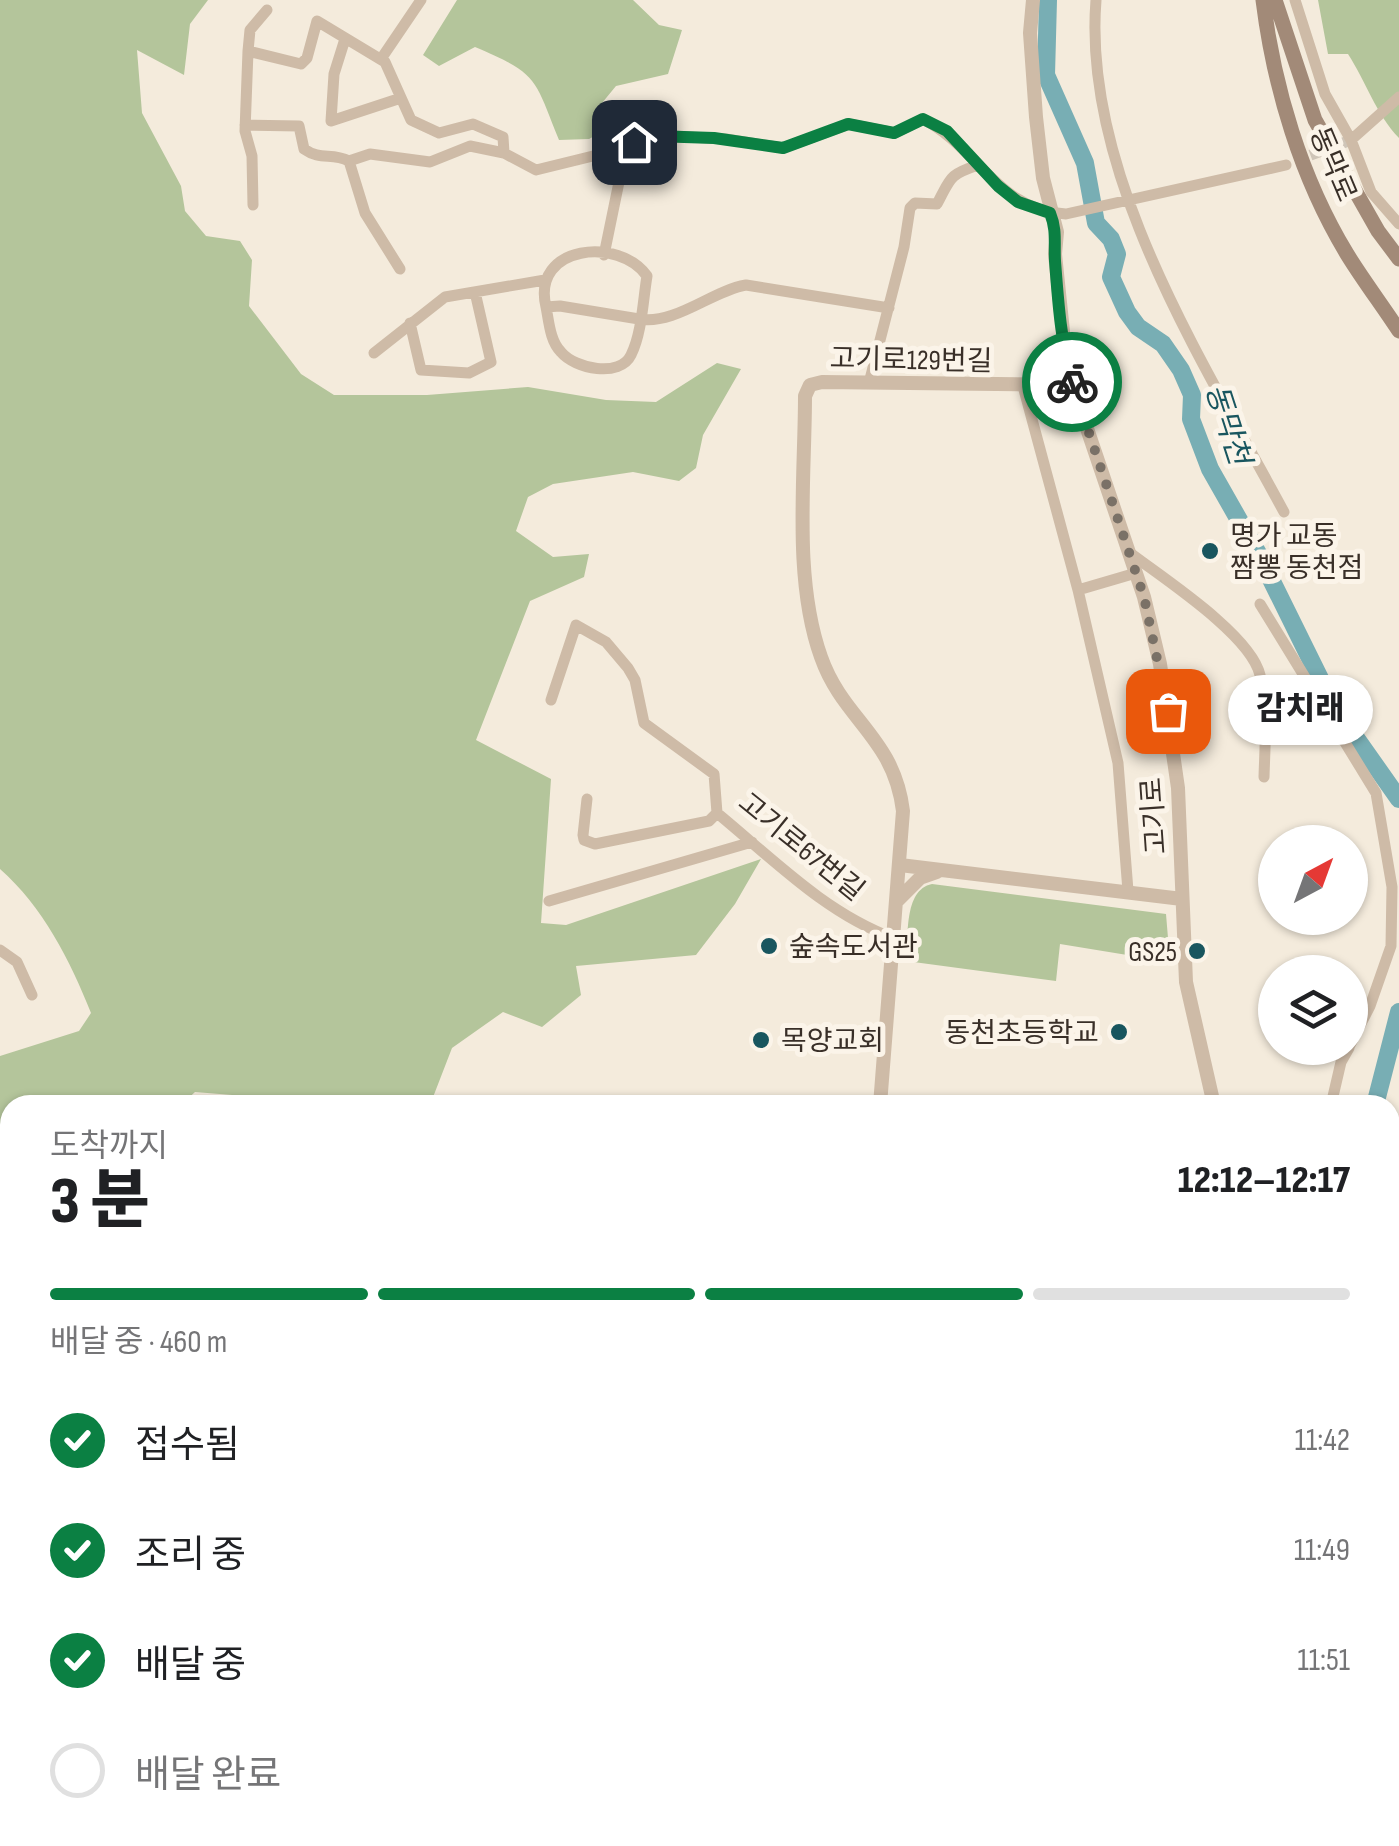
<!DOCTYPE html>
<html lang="ko">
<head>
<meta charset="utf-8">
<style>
  body { margin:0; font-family:"Sofia Sans Condensed","Noto Sans KR",sans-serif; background:#f2f2f2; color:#202124; height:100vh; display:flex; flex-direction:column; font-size:38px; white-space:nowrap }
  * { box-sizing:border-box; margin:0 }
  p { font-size:32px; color:#757577 }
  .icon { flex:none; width:55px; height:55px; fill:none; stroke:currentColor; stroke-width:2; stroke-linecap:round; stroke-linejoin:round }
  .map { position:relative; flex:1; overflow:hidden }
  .side { position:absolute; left:0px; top:1095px; width:1400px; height:752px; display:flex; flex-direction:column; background:#fff; border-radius:30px 30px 0 0; box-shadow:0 2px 8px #0004 }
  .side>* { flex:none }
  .needle { width:65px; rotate:41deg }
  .fabs { position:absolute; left:1258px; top:825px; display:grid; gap:20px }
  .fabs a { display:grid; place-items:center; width:110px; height:110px; border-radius:50%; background:#fff; box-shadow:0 2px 8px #0004; font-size:50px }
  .pin { position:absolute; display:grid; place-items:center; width:85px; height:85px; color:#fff; margin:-42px; border-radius:20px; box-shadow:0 5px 15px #0006 }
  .courier { position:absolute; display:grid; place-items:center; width:100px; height:100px; margin:-50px; border:8px solid #0b8043; border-radius:50%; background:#fff; color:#222; box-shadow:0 2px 12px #0007 }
  .bubble { position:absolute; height:70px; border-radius:35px; background:#fff; box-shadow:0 2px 8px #0004; font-size:32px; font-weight:800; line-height:70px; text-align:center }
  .summary em { font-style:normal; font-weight:800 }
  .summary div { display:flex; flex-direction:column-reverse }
  .summary { display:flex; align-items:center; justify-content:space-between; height:170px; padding:0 50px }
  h1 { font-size:65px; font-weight:800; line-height:75px }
  .bar { display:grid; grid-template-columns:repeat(4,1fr); gap:15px 10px; align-content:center; height:120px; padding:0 50px }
  .bar i { height:12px; border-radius:8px; background:#e0e0e0 }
  .bar .active { background:#0b8043 }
  .bar p { grid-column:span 4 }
  ol { padding:0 50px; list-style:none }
  li { display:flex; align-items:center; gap:30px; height:110px }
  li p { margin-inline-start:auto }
  li .icon { padding:10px; border-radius:50%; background:#0b8043; color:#fff; stroke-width:4 }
  li:last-child { color:#757577 }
  li i { width:55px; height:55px; border:5px solid #e0e0e0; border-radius:50% }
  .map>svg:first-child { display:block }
  .green { fill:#b4c59b }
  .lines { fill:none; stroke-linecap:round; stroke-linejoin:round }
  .river { stroke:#78aeb4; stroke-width:18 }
  .minor-tunnel { stroke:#cfc5b8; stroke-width:11; stroke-dasharray:11 5.5; stroke-linecap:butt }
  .minor { stroke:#cebba7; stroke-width:11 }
  .tertiary { stroke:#cebba7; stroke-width:14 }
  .secondary { stroke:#a28a78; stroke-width:15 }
  .done { stroke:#7a7167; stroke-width:10; stroke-dasharray:0 18 }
  .route { stroke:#0b8043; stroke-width:12 }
  .poi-dot { fill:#19565f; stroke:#fbf4e9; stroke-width:4 }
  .labels { text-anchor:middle; stroke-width:10; stroke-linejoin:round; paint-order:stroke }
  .street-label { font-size:28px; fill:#392f28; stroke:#fbf4e9 }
  .poi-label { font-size:28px; fill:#392f28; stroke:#fbf4e9; text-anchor:start }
  .water-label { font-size:30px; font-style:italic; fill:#19565f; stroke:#fbf4e9 }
</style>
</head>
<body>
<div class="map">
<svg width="1399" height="1846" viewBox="0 0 1399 1846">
  <rect width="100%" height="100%" fill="#f4ebdc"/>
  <!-- green -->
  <path class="green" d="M0,0H208L190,24L184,75L137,50L142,113L181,186L185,211L206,236L240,241L252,260L249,306L301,374L334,395H427L528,387L606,400L656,402L717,363L741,369L703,435L696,468L679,481L633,472L553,484L528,497L516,531L553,557L589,554L584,577L530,601L476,740L551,779L541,923L566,925L761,859L735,904L696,955L576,966L581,995L542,1027L503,1012L452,1048L430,1105H254L232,1095L195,1092L181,1105H10V1370L7,1372L0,1367V1056L79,1031L91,1013C70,960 43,907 0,869Z
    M457,0H633L659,25L682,30L668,74L616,86L602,103L611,127L589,139L559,140C534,78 539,74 475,47L439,66L423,55Z
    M1318,0H1399V138C1376,114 1366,82 1348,54H1328Z
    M932,884L1166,914L1170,962L1060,944L1056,981L906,961C909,938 903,890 932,884Z"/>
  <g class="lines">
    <!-- river -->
    <path class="river" d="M1048,0L1046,75L1085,163L1096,223L1111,239L1117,254L1111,277L1127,312L1138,327L1163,344L1181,370L1192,395L1191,419L1210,469L1260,557L1334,707L1399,799
      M1375,1105L1399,1012"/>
    <!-- minor-tunnel -->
    <path class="minor-tunnel" d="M1295,161L1351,140"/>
    <!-- minor -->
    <path class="minor" d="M1096,0C1082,175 1204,363 1284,512
      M1295,0L1325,94L1351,140L1371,192L1399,224
      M267,10L250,30L248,51L301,64L307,58L317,21L385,62L411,120L439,133L473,124L503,137L504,153L536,170L593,156H614L634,142L654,135L726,139L783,148L849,124L895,133L923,119C978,147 997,211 1066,214L1286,165
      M345,39L334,74L331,121L401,98
      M248,51L245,131L252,156L253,205
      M381,59L421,0
      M245,125L299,126L304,149C321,161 331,152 349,161L365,213L400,269
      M1351,140L1399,97
      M349,161L370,154L430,162L470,146L504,153
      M604,255L626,148
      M546,307C549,322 550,341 561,352C575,369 620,378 631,355C642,333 643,300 647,276C620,237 531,244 546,307L560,306L639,319C676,325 711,291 746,285L889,308
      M410,323L421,370L469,373L491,362L475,292
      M374,353L445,297L545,280
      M869,383L904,247L910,208L915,203L937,204C951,178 948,175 978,165
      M1023,386L1078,590L1118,763L1128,891
      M1130,553C1163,578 1251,635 1260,675C1268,708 1265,743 1264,777
      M1078,590L1136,573
      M1260,604L1376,793L1392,887L1391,946L1370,1006L1350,1045
      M551,700L576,625L606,642L628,668L635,680L644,723L714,774L717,813C773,859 825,913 893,938
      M587,799L583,835L584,840L595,844L709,821L717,813
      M549,901L752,842
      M0,950L17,962L32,995
      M1331,1105L1341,1062L1349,1048
      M0,1490L10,1480
      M0,1821L10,1810
      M65,1838L75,1846
      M495,1838L505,1846
      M958,1838L967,1845L977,1838
      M1013,1838L1024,1846
      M39,1846L46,1838
      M249,1846L259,1838
      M536,1846L544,1838"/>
    <!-- tertiary -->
    <path class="tertiary" d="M1033,0L1030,33L1036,117L1043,178L1057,232L1055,254L1065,351L1075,393L1144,597L1160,664L1178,788L1186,982L1214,1105
      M900,865L1182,899
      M898,900L920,878L937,872
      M880,1105L903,811C894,737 843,720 821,657C793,579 805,478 805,396L810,385L822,382L1073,385
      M0,1450L10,1464
      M1390,1621L1399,1629
      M0,1750L10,1749
      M135,1838L144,1846
      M900,1838L902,1846
      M1139,1838L1151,1846
      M1320,1838L1322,1846"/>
    <!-- secondary -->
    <path class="secondary" d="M1263,0C1274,88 1301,178 1347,254C1363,280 1382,305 1399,331
      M1275,0L1315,120L1378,231L1399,259"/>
  </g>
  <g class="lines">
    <!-- done -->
    <path class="done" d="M1072,382L1144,597L1168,711"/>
    <!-- route -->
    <path class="route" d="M634,142L654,136L714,138L783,148L848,124L894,133L923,119L947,131L998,186L1018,202L1050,213C1057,230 1054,243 1055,261C1058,301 1061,343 1072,382"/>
  </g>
  <!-- markers -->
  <g class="poi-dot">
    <circle cx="1210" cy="551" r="10"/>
    <circle cx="769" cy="946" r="10"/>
    <circle cx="1197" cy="951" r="10"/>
    <circle cx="1119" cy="1032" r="10"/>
    <circle cx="761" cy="1040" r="10"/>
  </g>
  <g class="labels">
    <!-- street labels -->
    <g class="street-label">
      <text transform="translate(1334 164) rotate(67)" y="10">동막로</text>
      <text transform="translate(911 359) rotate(1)" y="10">고기로129번길</text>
      <text transform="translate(1153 816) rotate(-94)" y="10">고기로</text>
      <text transform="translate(802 846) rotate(39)" y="10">고기로67번길</text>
    </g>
    <!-- poi labels -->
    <g class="poi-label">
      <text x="1230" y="545">명가 교동<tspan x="1230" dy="32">짬뽕 동천점</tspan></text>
      <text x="789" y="956">숲속도서관</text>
      <text x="1177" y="961" text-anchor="end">GS25</text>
      <text x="1099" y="1042" text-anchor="end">동천초등학교</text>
      <text x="781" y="1050">목양교회</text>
    </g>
    <!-- water labels -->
    <g class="water-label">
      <text transform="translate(1228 424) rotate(72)" y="10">동막천</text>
    </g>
  </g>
</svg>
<div class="fabs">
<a><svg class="needle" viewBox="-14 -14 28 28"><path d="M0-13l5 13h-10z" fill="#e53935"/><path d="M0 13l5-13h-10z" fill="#757577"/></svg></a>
<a><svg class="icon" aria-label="layers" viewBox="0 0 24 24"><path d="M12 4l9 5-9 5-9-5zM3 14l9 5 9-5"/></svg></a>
</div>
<div class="pin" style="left:1168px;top:711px;background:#ea580c"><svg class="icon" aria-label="bag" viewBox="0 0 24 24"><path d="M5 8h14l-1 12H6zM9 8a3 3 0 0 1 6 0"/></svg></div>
<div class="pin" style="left:634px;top:142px;background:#1f2937"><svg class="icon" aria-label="home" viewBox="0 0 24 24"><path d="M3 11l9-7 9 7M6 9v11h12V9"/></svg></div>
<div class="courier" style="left:1072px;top:382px"><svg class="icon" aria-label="bike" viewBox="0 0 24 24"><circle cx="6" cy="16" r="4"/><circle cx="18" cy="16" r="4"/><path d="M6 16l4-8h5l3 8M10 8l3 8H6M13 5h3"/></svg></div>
<div class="bubble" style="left:1228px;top:675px;width:145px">감치래</div>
<section class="side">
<div class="summary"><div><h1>3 분</h1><p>도착까지</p></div><em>12:12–12:17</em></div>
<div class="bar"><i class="active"></i><i class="active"></i><i class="active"></i><i></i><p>배달 중 · 460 m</p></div>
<ol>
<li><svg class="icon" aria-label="check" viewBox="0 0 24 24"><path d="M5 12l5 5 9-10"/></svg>접수됨<p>11:42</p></li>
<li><svg class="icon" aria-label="check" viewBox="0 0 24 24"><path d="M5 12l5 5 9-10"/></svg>조리 중<p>11:49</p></li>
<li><svg class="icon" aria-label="check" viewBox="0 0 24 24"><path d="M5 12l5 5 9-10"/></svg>배달 중<p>11:51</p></li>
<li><i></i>배달 완료</li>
</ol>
</section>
</div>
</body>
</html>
